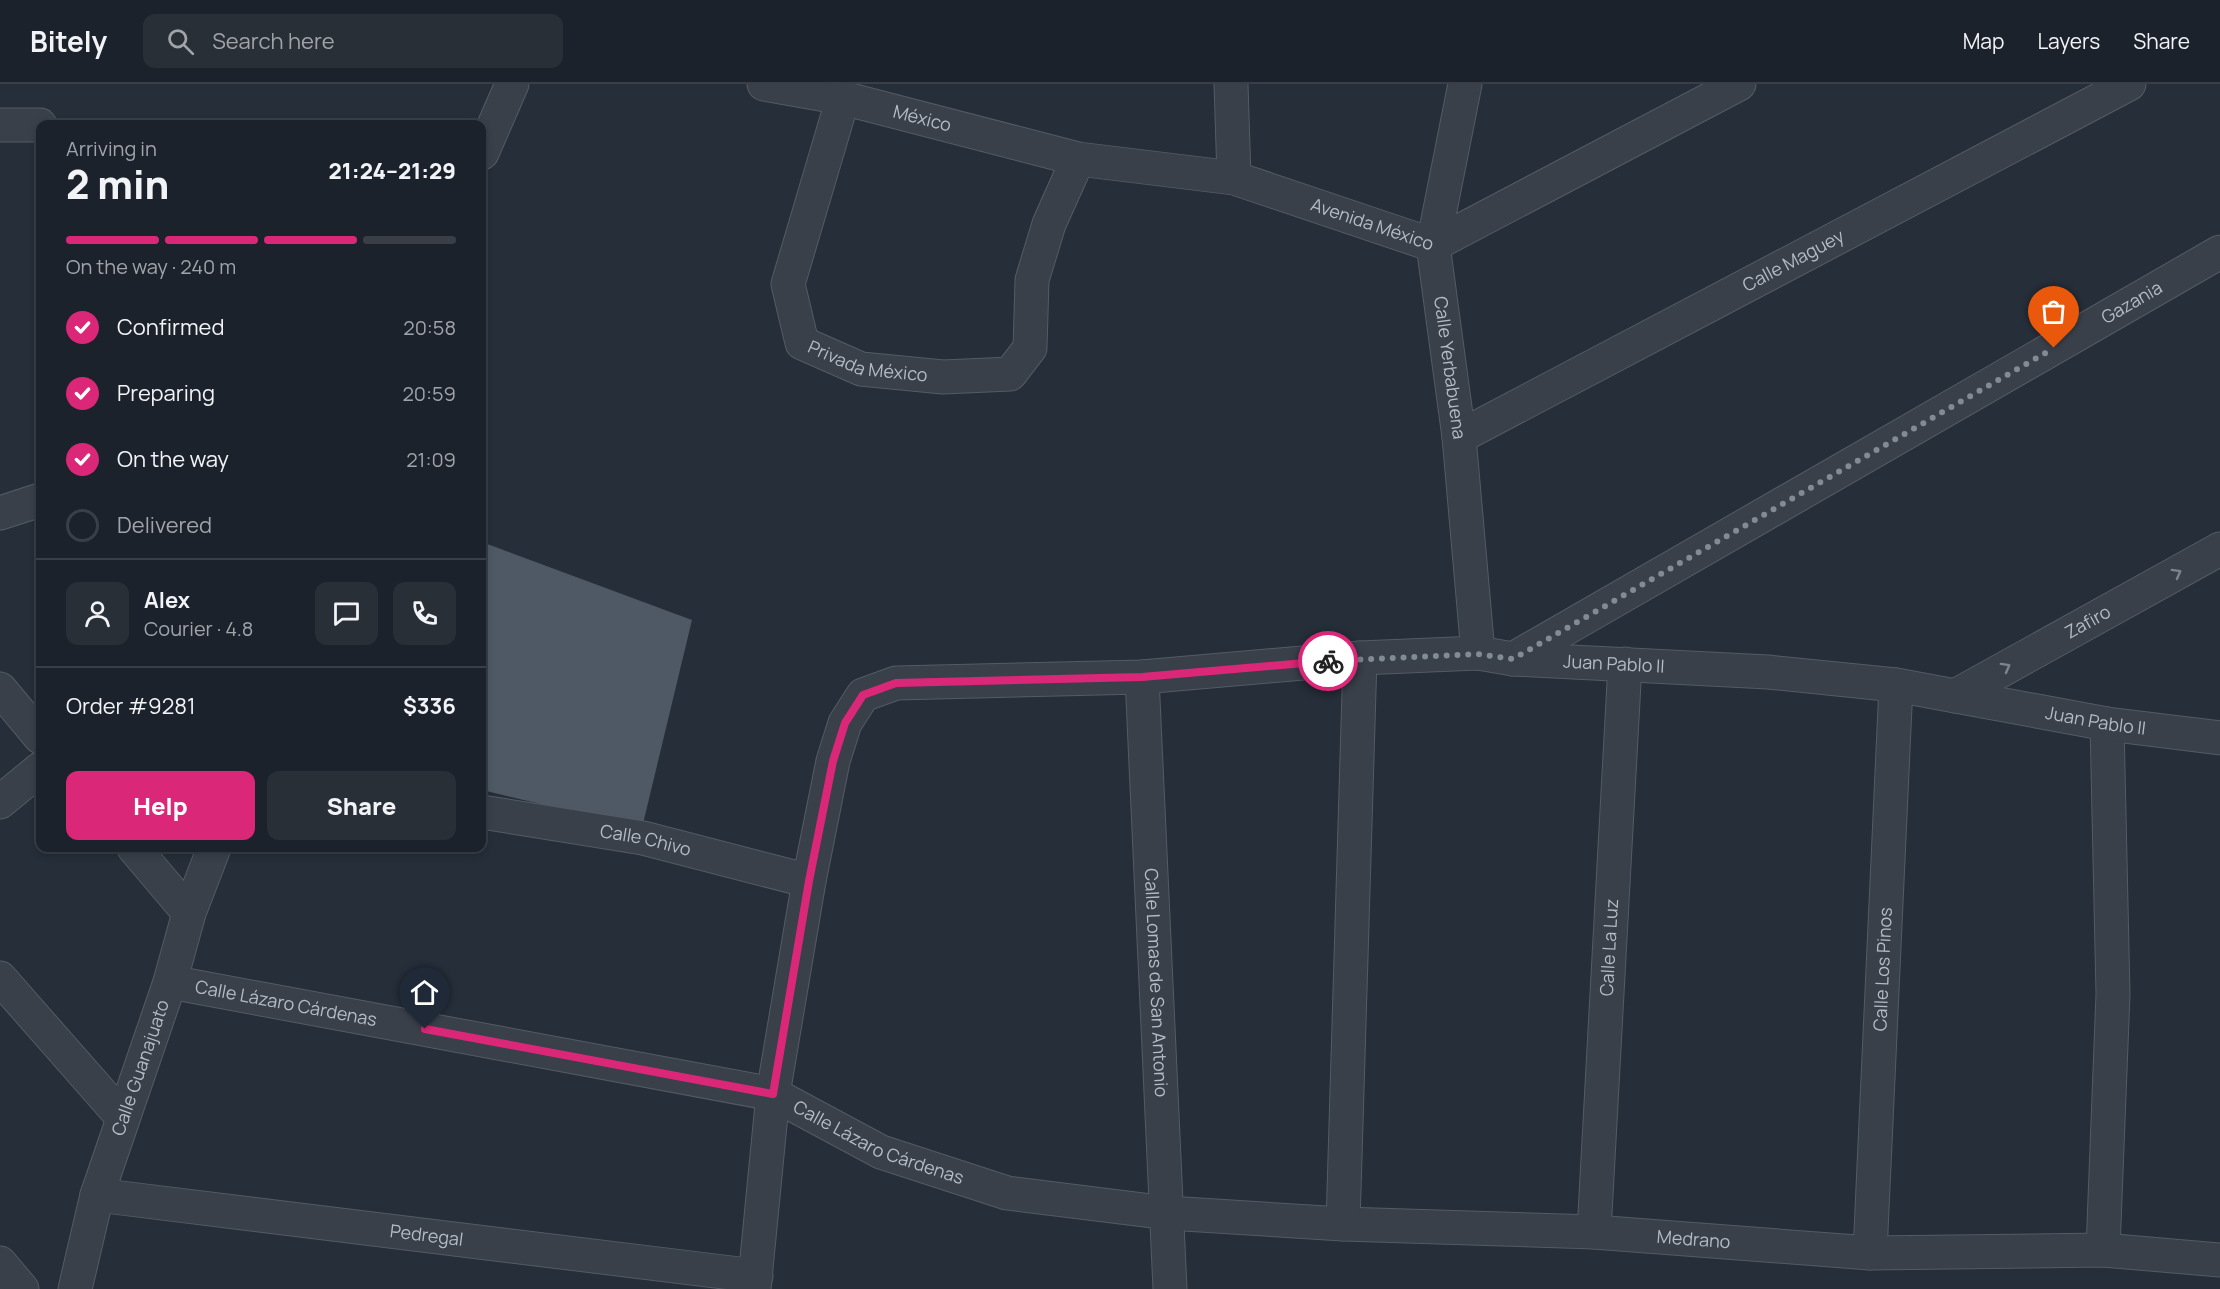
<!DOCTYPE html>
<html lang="en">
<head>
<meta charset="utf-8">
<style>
  body { margin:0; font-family:Manrope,sans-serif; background:#292f37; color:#f1f3f6; height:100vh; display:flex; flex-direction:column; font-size:22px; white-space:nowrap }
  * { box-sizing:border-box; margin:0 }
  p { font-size:20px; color:#a0a4a9 }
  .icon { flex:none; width:33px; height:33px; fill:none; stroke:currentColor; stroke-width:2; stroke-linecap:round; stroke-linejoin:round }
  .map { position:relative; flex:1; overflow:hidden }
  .sheet { position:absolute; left:36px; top:36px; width:450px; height:732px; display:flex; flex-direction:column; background:#1c222b; border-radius:12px; box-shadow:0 3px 9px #0003,0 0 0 2px #3a3f47 }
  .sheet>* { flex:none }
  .pin { position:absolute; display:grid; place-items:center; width:51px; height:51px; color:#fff; margin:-62px -26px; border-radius:50% 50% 50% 0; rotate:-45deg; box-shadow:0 0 6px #0007 }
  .pin .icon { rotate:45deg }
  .courier { position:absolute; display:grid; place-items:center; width:60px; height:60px; margin:-30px; border:4px solid #db2777; border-radius:50%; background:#fff; color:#222; box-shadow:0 2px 8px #0007 }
  .summary em { font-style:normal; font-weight:800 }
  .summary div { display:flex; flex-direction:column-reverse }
  .summary { display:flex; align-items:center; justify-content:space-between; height:102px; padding:0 30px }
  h1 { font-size:39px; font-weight:800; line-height:45px }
  .bar { display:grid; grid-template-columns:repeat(4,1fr); gap:9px 6px; align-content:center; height:72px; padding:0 30px }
  .bar i { height:8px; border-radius:4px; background:#3a3f47 }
  .bar .current { background:#db2777 }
  .bar p { grid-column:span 4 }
  .line { display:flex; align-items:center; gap:15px; padding:0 30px; border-top:2px solid #3a3f47 }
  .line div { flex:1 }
  .round { display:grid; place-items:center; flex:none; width:63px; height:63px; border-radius:12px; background:#292f37 }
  ol { padding:0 30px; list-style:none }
  li { display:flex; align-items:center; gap:18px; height:66px }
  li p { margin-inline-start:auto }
  li .icon { padding:6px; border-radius:50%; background:#db2777; color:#fff; stroke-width:4 }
  li:last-child { color:#a0a4a9 }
  li i { width:33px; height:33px; border:3px solid #3a3f47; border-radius:50% }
  .cta { display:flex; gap:12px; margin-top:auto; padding:12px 30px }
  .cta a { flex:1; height:69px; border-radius:12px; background:#db2777; color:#fff; font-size:24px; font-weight:800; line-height:69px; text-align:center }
  .cta a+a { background:#292f37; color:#f1f3f6 }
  header { display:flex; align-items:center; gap:36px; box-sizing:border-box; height:84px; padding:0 30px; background:#1c222b; border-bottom:2px solid #3a3f47 }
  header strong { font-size:28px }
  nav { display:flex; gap:33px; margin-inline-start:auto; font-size:21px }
  .search { width:420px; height:54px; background:#292f37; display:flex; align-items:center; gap:15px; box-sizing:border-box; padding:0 21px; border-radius:12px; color:#a0a4a9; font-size:22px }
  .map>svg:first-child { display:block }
  .building { fill:#4e5965 }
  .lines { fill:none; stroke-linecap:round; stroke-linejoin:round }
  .street-casing { stroke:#545b65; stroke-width:35 }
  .street { stroke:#39404a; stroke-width:33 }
  .oneway { stroke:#7d848e }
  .done { stroke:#828a94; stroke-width:6; stroke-dasharray:0 10.8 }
  .route { stroke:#db2777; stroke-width:8 }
  .labels { text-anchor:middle; stroke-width:4.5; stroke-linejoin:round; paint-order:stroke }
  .street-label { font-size:18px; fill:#b4bbc5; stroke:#1e252f }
</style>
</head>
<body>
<header>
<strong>Bitely</strong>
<div class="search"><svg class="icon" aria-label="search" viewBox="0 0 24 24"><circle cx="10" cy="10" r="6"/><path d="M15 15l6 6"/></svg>Search here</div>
<nav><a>Map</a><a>Layers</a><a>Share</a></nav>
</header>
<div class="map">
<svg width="2220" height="1205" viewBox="0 0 2220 1205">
  <rect width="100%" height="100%" fill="#252e39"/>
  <!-- building -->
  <path class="building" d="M482,458L692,536L642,744L482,706Z"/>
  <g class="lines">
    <defs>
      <g id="street">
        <path id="s1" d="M764,0L843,14L1078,75L1234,94L1433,161L1739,0"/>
        <path d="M1231,0L1234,94"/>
        <path id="s2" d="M1465,0L1433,161L1459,353L1478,569"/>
        <path id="s3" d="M843,14L788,200L802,259L861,285L943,293L1010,290L1030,264L1032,196L1049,140L1078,75"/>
        <path d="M0,41H40"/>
        <path d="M482,69L512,0"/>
        <path id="s4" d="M1459,353L2129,0"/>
        <path d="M0,429L40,416"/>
        <path id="s5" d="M1513,575L2220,168"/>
        <path id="s6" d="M1142,593L1170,1205"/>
        <path d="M0,605L40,653"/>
        <path id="s7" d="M1955,612L2220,465"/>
        <path d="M0,718L40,685"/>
        <path id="s8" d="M482,728L643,754L809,797"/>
        <path d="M134,764L189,829"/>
        <path d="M0,894L123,1034"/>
        <path id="s9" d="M170,898L773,1010L881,1068L1007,1109L1168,1129L1343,1140L1594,1148L1870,1169L2103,1166L2220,1176"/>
        <path id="s10" d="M97,1111L756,1192"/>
        <path d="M1343,1140L1360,574"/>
        <path id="s11" d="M1594,1148L1625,580"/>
        <path d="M2103,1166L2113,910L2107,640"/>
        <path id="s12" d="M1870,1169L1896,601"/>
        <path d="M0,1179L22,1205"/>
        <path id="s13" d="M75,1205L97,1111L170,898L189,829L214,764"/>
        <path id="s14" d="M754,1205L773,1010L809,797L833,677L845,639L863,611L896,599L1142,593L1360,574L1478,569L1513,575L1768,588L1896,601L2107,640L2220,654"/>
      </g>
    </defs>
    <!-- street casing -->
    <use href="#street" class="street-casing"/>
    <!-- street -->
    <use href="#street" class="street"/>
  </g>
  <!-- one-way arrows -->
  <defs><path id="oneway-chevron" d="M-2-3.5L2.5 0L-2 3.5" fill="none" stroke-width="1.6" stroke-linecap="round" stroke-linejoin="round" transform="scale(1.5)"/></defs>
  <g class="oneway">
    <use href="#oneway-chevron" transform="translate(2177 489) rotate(-29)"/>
    <use href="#oneway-chevron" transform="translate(2006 583) rotate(-29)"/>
  </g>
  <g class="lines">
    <!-- done -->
    <path class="done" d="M1328,577L1478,570L1513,575L2054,264"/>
    <!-- route -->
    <path class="route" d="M425,945L773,1010L809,797L833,677L845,639L863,611L896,599L1142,593L1328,577"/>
  </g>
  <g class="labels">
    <!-- street labels -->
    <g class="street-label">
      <text dy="6" stroke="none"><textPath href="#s1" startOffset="162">México</textPath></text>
      <text dy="6" stroke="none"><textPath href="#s1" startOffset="626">Avenida México</textPath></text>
      <text dy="6" stroke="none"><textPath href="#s4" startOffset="378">Calle Maguey</textPath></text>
      <text dy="6" stroke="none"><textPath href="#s5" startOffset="714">Gazania</textPath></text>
      <text dy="6" stroke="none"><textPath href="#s3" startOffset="324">Privada México</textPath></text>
      <text dy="6" stroke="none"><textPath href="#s2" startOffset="288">Calle Yerbabuena</textPath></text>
      <text dy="6" stroke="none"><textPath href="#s7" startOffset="152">Zafiro</textPath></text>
      <text dy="6" stroke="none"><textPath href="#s14" startOffset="1362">Juan Pablo II</textPath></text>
      <text dy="6" stroke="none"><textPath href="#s14" startOffset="1848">Juan Pablo II</textPath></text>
      <text dy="6" stroke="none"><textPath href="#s8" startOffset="166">Calle Chivo</textPath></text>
      <text dy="6" stroke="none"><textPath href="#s11" startOffset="285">Calle La Luz</textPath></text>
      <text dy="6" stroke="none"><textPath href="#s12" startOffset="284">Calle Los Pinos</textPath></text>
      <text dy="6" stroke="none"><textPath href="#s6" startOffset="306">Calle Lomas de San Antonio</textPath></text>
      <text dy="6" stroke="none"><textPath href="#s9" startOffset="118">Calle Lázaro Cárdenas</textPath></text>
      <text dy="6" stroke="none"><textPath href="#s13" startOffset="231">Calle Guanajuato</textPath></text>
      <text dy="6" stroke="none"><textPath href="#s9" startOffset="730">Calle Lázaro Cárdenas</textPath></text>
      <text dy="6" stroke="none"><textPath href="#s10" startOffset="332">Pedregal</textPath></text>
      <text dy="6" stroke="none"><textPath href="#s9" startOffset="1557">Medrano</textPath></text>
    </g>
  </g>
</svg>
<div class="pin" style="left:2054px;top:264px;background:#ea580c"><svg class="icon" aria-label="bag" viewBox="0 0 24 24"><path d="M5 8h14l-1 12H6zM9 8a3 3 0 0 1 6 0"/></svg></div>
<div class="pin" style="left:425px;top:945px;background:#1f2937"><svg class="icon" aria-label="home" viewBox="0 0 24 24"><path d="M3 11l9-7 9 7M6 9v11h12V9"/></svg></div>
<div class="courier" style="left:1328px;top:577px"><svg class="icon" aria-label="bike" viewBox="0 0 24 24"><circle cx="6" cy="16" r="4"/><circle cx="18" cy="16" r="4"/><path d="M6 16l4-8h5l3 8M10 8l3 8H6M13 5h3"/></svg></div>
<section class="sheet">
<div class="summary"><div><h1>2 min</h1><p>Arriving in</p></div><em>21:24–21:29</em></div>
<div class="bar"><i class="current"></i><i class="current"></i><i class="current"></i><i></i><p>On the way · 240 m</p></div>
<ol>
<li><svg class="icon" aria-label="check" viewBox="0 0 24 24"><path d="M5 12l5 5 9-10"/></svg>Confirmed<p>20:58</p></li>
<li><svg class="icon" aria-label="check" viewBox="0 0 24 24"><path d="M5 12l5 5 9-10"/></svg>Preparing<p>20:59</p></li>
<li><svg class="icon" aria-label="check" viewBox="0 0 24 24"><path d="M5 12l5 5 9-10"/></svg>On the way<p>21:09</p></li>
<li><i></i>Delivered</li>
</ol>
<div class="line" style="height:108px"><a class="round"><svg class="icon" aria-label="person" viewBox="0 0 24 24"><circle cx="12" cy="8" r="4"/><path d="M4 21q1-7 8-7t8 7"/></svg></a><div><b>Alex</b><p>Courier · 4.8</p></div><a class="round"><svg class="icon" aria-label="chat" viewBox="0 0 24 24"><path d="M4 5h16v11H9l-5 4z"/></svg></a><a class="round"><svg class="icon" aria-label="phone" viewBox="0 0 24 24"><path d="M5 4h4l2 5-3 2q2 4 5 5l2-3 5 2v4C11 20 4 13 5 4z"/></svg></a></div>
<div class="line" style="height:78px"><div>Order #9281</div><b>$336</b></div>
<div class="cta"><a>Help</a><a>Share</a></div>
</section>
</div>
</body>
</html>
